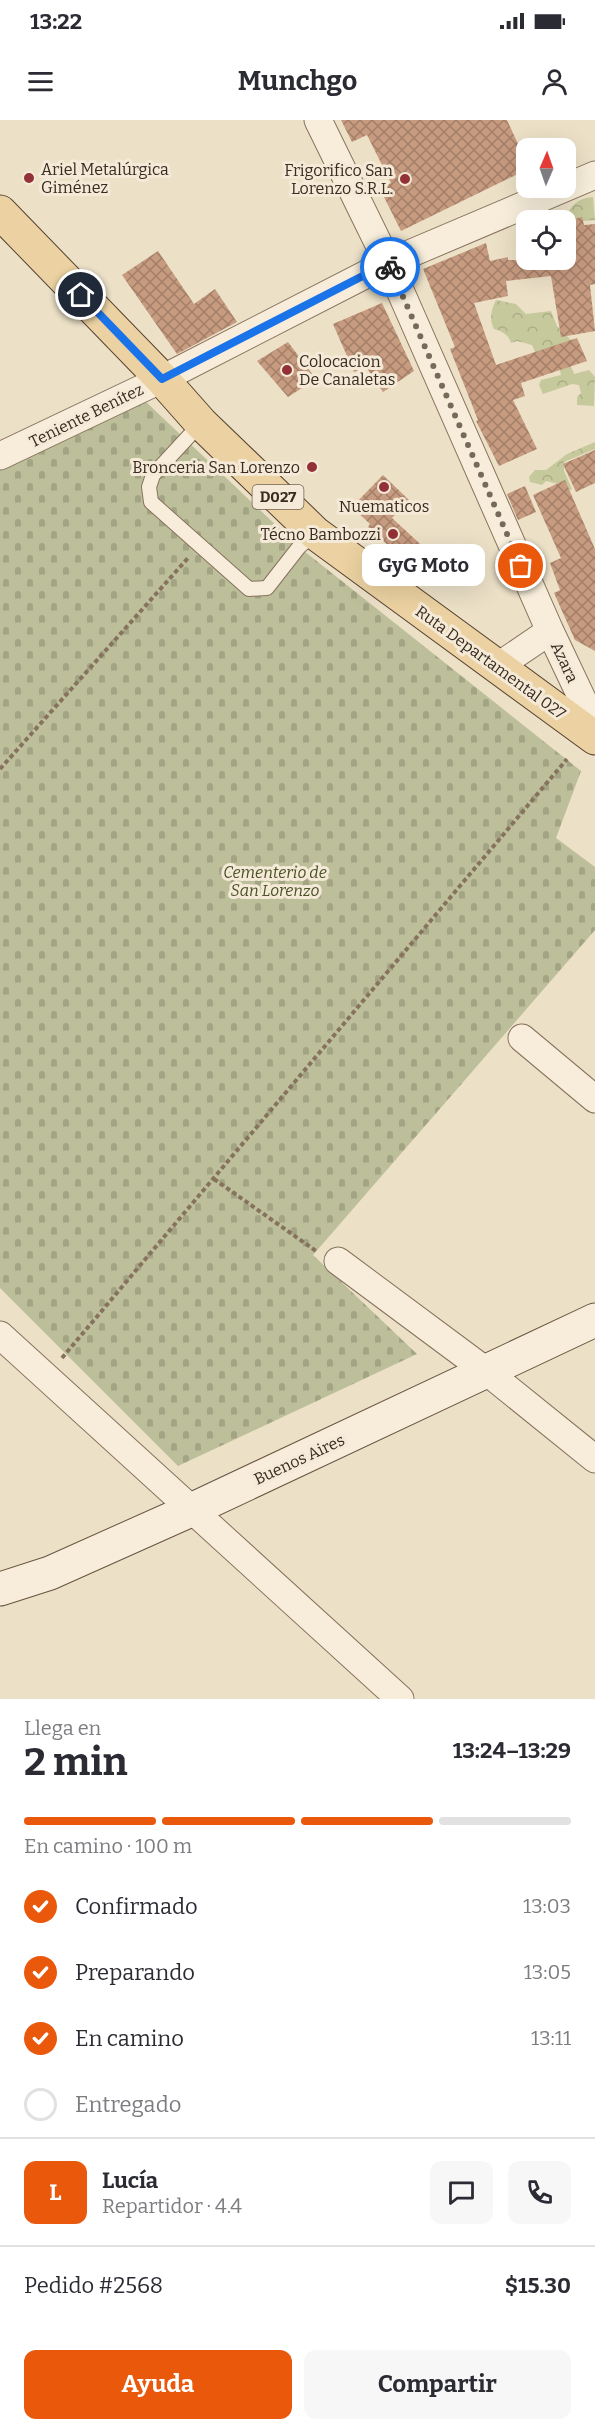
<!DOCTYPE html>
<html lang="es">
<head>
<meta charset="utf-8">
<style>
  body { margin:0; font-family:Bitter,serif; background:#f7f7f7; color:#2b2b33; height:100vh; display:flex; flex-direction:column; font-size:22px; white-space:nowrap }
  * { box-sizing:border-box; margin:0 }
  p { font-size:20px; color:#7c7c81 }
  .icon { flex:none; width:33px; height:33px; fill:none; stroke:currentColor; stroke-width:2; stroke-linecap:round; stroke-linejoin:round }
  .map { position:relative; height:1579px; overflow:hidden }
  .panel { display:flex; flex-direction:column; background:#fff; flex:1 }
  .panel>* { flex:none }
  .needle { width:39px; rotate:2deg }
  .controls { position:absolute; left:516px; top:18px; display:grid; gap:12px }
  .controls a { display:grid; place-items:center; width:60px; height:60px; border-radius:12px; background:#fff; box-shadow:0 6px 24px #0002; font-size:30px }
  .pin { position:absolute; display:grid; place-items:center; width:51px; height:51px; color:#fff; margin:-26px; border:3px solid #fff; border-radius:50%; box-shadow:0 2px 6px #0007 }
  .courier { position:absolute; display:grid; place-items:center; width:60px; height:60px; margin:-30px; border:4px solid #1a73e8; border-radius:50%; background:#fff; color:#222; box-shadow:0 2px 8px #0007 }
  .bubble { position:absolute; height:42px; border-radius:12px; background:#fff; box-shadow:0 6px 24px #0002; font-size:20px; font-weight:700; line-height:42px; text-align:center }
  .summary em { font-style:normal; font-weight:700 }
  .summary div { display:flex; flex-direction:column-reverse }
  .summary { display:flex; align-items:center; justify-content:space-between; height:102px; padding:0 24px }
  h1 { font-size:39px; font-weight:700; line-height:45px }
  .bar { display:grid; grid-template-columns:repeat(4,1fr); gap:9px 6px; align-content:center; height:72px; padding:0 24px }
  .bar i { height:8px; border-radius:4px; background:#e1e1e2 }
  .bar .selected { background:#ea580c }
  .bar p { grid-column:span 4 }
  .line { display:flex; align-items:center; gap:15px; padding:0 24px; border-top:2px solid #e1e1e2 }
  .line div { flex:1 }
  .round { display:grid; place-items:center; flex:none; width:63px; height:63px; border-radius:12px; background:#f7f7f7 }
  ol { padding:0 24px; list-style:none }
  li { display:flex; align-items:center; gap:18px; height:66px }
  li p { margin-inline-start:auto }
  li .icon { padding:6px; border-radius:50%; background:#ea580c; color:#fff; stroke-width:4 }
  li:last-child { color:#7c7c81 }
  li i { width:33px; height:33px; border:3px solid #e1e1e2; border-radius:50% }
  .primary-button { display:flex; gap:12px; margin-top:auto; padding:12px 24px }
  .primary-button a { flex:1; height:69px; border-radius:12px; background:#ea580c; color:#fff; font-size:24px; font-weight:700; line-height:69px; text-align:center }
  .primary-button a+a { background:#f7f7f7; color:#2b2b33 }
  .status { display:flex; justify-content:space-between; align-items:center; height:42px; padding:0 30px; background:#fff; direction:ltr }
  .status svg { height:16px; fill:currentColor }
  header { display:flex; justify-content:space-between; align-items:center; height:78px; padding:0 24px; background:#fff; font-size:27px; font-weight:700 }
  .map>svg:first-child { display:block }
  .forest { fill:url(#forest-crowns) }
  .cemetery { fill:url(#cemetery-stones) }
  .building { fill:url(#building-cross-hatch) }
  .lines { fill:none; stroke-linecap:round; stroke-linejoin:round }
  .lane-casing { stroke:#87725e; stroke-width:16 }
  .street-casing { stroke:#87725e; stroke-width:29 }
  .secondary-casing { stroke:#685341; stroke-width:35 }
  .primary-casing { stroke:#554131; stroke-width:35 }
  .path { stroke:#87725e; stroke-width:4; stroke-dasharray:4.5 3; stroke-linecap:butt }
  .lane { stroke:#f7edda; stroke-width:14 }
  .street { stroke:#f7edda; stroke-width:27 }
  .secondary { stroke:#f7edda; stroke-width:33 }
  .primary { stroke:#ecd2a2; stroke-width:33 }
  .done { stroke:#776a5a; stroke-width:6; stroke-dasharray:0 10.8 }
  .route { stroke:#1a73e8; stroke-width:8 }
  .poi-dot { fill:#923136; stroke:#f4ead7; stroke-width:2 }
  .labels { text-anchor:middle; stroke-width:6; stroke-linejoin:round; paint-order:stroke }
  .shield { fill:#f4ead7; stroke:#706457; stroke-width:1.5 }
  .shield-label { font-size:15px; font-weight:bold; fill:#382b20 }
  .poi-label { font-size:16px; fill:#382b20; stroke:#f4ead7; text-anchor:end }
  .street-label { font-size:16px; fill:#382b20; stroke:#f4ead7 }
  .park-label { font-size:16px; font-style:italic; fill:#4a5328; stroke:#f4ead7 }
</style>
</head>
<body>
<div class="status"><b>13:22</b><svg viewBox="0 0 49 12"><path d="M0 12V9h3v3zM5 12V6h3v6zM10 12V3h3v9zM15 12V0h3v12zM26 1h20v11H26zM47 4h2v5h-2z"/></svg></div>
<header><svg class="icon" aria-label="menu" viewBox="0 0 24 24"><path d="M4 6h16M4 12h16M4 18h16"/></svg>Munchgo<svg class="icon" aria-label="person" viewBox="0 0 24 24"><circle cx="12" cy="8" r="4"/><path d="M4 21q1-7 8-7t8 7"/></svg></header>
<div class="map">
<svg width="595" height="1579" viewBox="0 0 595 1579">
  <defs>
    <pattern id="forest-crowns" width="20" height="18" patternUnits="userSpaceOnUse" patternTransform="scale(1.5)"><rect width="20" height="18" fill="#c6c99c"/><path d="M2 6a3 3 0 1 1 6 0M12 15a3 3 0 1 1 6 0" fill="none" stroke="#abad86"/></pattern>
    <pattern id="cemetery-stones" width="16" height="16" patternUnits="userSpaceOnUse" patternTransform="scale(1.5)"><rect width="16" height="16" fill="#bcbf9a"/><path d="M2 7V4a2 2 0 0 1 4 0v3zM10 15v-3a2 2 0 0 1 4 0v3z" fill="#a2a484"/></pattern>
    <pattern id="building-cross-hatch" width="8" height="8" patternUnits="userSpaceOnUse" patternTransform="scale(1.5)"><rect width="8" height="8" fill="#c79b80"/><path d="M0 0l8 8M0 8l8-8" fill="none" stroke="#a37f68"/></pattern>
  </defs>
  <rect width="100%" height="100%" fill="#ece0c7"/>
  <!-- forest -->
  <path class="forest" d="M593,77L595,100L570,102L566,96C572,84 579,78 593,77Z
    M496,180L516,184L526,194L551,191L557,206L571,220V226L536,234L532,225L517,221L511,223C509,215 502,211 494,209C489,199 491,190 496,180Z
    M568,240L574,254L589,250L595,257L594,286L577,285V277L581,273L579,265L572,264L543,274L539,265L541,260L561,255L558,242Z
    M595,322V329L564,342V351L572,369L569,371L567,366L546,361L542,365L530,362L529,357L535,350H546L567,334Z"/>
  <!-- cemetery -->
  <path class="cemetery" d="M145,281L299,427L581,651L556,718L595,747V810L313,1135L417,1234L178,1346L0,1168V350Z"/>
  <!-- building -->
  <path class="building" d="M341,0H507L526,41V50L401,111L380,69L391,63L367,15L352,22Z
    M582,97L584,105L595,104V164L590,165L595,211L561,217L551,156L506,161L508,176L474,183L496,245L577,218L587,241L521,263L525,276L513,280L537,329L499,346L476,301L478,300L450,229L455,227L423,149L486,123L490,141L508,137V140H566V101Z
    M158,131L194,184L215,169L237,202L177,234L122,155Z
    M382,183L414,251L383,272L366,247L354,252L333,204Z
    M288,222L316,259L288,277L257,241Z
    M595,330V363L576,372L563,344Z
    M383,355L409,380L392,398L430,433L415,450L368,407L370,404L352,387Z
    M565,360L595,429V531L575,520L554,473L560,470L550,443L561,438L533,375Z
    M525,366L536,392L518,400L507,374Z"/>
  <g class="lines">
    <defs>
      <path id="lane" d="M201,303L153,355L149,367L151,382L249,469L267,468L299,427L315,413"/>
      <path id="street" d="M318,0L388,143L550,511L595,606
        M0,336L162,259L388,143L595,55
        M497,547L550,511
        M522,918L595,979
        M338,1141L486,1251L595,1339
        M0,1215L400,1579"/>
      <path id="secondary" d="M0,1469L50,1453L191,1390L595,1200"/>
      <path id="primary" d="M0,92L162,259L201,303L315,413L595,618"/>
    </defs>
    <!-- lane casing -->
    <use href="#lane" class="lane-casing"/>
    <!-- street casing -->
    <use href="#street" class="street-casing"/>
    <!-- secondary casing -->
    <use href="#secondary" class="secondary-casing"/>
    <!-- primary casing -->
    <use href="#primary" class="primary-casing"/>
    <!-- path -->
    <path class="path" d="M0,649L188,438
      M214,1059L316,1131
      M62,1238L567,639"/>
    <!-- lane -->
    <use href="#lane" class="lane"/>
    <!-- street -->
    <use href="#street" class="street"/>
    <!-- secondary -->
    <use href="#secondary" class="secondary"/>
    <!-- primary -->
    <use href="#primary" class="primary"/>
  </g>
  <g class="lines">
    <!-- done -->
    <path class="done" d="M390,147L521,446"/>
    <!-- route -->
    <path class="route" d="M81,175L162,259L388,143L390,147"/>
  </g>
  <!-- markers -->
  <g class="poi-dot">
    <circle cx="29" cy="58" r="6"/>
    <circle cx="405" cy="59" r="6"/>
    <circle cx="287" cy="250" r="6"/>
    <circle cx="312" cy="347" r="6"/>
    <circle cx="384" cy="367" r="6"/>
    <circle cx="393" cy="414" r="6"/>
  </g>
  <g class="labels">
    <!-- shield labels -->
    <rect class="shield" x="252.5" y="365" width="51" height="24" rx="4.5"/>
    <g class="shield-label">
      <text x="278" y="382">D027</text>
    </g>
    <!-- poi labels -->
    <g class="poi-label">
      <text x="41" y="55" text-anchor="start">Ariel Metalúrgica<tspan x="41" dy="18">Giménez</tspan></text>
      <text x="393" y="56">Frigorifico San<tspan x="393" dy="18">Lorenzo S.R.L.</tspan></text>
      <text x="299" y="247" text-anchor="start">Colocacion<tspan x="299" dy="18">De Canaletas</tspan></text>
      <text x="300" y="353">Bronceria San Lorenzo</text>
      <text x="384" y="392" text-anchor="middle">Nuematicos</text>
      <text x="381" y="420">Técno Bambozzi</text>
    </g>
    <!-- street labels -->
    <g class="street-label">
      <text transform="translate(86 295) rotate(-26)" y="6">Teniente Benítez</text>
      <text transform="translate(491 542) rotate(36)" y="6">Ruta Departamental 027</text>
      <text transform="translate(565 542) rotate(65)" y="6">Azara</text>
      <text transform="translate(299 1339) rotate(-25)" y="6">Buenos Aires</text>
    </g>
    <!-- park labels -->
    <g class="park-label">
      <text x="275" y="758">Cementerio de<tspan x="275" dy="18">San Lorenzo</tspan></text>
    </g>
  </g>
</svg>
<div class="controls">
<a><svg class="needle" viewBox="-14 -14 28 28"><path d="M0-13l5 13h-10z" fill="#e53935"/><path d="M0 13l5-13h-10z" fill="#7c7c81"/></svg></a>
<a><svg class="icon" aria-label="locate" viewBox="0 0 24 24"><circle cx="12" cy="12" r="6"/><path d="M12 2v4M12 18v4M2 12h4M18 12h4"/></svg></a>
</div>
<div class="pin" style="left:521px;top:446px;background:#ea580c"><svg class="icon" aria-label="bag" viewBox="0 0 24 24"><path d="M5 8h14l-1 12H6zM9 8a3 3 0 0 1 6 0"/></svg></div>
<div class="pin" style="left:81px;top:175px;background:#1f2937"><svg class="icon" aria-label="home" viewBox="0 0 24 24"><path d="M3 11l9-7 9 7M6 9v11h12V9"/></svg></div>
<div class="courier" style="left:390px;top:147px"><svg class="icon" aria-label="bike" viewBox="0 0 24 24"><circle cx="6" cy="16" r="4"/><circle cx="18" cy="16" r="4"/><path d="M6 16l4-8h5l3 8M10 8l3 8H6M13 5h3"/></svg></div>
<div class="bubble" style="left:362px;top:424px;width:123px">GyG Moto</div>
</div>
<section class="panel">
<div class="summary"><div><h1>2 min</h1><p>Llega en</p></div><em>13:24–13:29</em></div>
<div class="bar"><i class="selected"></i><i class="selected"></i><i class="selected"></i><i></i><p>En camino · 100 m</p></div>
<ol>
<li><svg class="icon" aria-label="check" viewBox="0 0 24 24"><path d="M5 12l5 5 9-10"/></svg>Confirmado<p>13:03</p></li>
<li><svg class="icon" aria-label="check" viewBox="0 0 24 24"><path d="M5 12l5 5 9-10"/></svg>Preparando<p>13:05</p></li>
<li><svg class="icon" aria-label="check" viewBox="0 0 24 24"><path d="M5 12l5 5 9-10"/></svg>En camino<p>13:11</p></li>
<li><i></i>Entregado</li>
</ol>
<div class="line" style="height:108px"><b class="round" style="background:#ea580c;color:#fff">L</b><div><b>Lucía</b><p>Repartidor · 4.4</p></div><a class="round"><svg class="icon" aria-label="chat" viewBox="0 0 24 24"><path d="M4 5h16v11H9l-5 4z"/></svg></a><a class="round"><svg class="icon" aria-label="phone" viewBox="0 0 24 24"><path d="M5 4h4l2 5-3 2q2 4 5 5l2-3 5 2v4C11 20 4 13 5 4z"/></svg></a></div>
<div class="line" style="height:78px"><div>Pedido #2568</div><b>$15.30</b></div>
<div class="primary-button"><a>Ayuda</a><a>Compartir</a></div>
</section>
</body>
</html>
